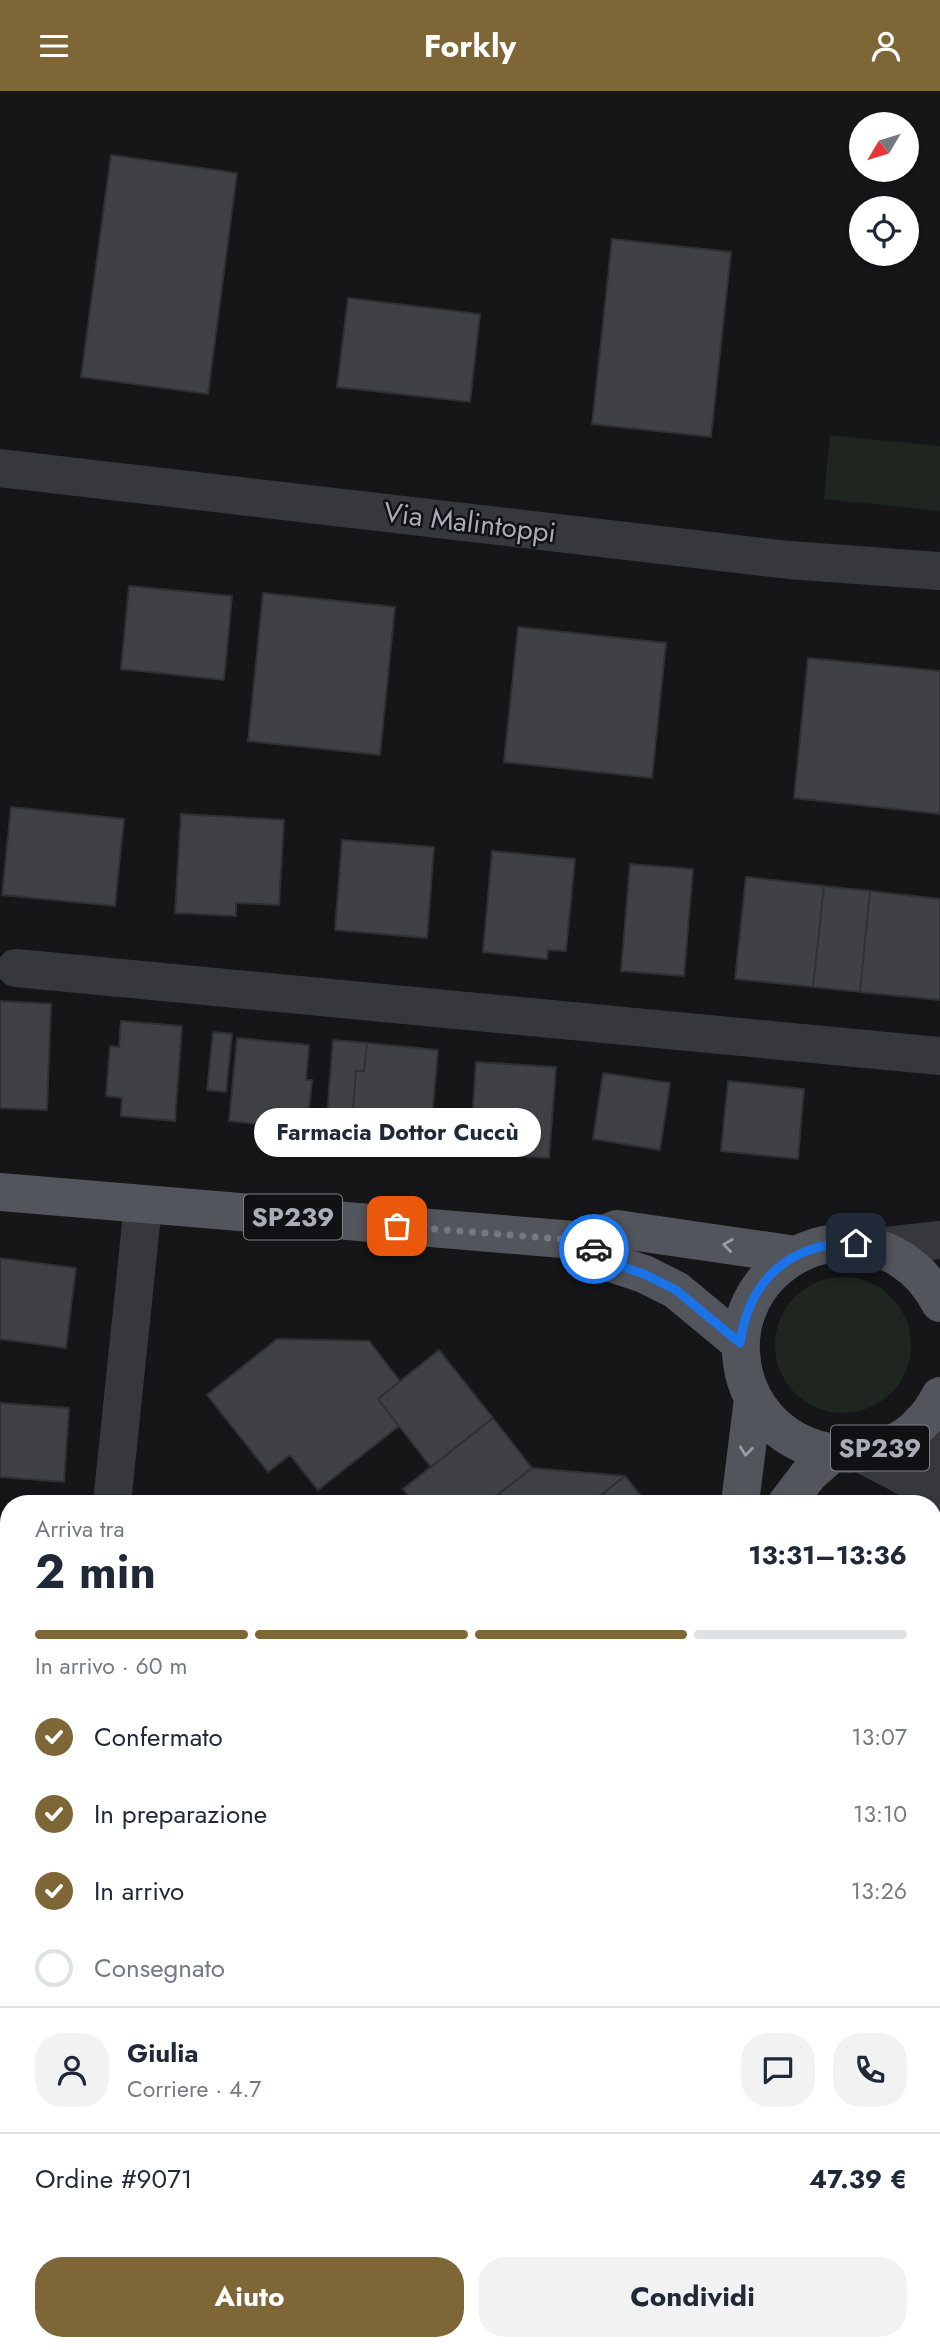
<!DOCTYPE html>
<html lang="it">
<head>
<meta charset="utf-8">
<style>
  body { margin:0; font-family:Jost,sans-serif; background:#f2f2f3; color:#1f2937; height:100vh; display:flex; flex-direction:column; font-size:26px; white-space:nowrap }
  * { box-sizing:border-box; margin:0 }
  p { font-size:23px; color:#747a83 }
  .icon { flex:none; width:38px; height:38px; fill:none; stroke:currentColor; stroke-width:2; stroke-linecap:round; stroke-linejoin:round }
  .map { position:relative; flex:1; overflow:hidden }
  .sheet { position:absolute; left:0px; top:1404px; width:942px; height:856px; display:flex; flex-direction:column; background:#fff; border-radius:28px 28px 0 0; box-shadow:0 2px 5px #0004 }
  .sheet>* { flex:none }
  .needle { width:46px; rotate:232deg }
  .fabs { position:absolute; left:849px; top:21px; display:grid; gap:14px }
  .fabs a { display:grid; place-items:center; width:70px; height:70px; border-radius:50%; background:#fff; box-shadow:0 2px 5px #0004; font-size:35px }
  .pin { position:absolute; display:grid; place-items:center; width:60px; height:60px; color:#fff; margin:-30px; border-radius:14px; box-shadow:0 4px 10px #0006 }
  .courier { position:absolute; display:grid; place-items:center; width:70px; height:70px; margin:-35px; border:5px solid #1a73e8; border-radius:50%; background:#fff; color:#222; box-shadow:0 2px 9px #0007 }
  .bubble { position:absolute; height:49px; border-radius:24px; background:#fff; box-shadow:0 2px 5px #0004; font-size:23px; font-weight:700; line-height:49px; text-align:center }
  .headline em { font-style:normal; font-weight:700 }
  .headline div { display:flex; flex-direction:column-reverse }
  .headline { display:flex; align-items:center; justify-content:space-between; height:119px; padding:0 35px }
  h1 { font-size:46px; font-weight:700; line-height:52px }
  .bar { display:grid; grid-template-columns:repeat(4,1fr); gap:10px 7px; align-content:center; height:84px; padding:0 35px }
  .bar i { height:9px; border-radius:5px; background:#e0e1e3 }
  .bar .selected { background:#7e6636 }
  .bar p { grid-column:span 4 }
  .line { display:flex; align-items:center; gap:18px; padding:0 35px; border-top:2px solid #e0e1e3 }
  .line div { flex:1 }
  .round { display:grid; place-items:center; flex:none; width:74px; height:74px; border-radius:28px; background:#f2f2f3 }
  ol { padding:0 35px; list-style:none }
  li { display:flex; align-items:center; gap:21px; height:77px }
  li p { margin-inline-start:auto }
  li .icon { padding:7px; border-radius:50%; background:#7e6636; color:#fff; stroke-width:4 }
  li:last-child { color:#747a83 }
  li i { width:38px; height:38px; border:4px solid #e0e1e3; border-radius:50% }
  .cta { display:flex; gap:14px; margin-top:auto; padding:14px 35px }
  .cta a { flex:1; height:80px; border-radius:28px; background:#7e6636; color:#fff; font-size:28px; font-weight:700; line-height:80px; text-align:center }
  .cta a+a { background:#f2f2f3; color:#1f2937 }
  header { display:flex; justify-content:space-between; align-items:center; height:91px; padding:0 35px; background:#7e6636; color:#fff; font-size:32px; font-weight:700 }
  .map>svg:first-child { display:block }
  .green { fill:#1e261f }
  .building { fill:#404145; stroke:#303034; stroke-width:2 }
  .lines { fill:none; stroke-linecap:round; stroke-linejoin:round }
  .minor { stroke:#37383d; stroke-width:38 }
  .major { stroke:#53555c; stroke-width:38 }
  .oneway { stroke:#979ba6 }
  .done { stroke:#757880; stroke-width:7; stroke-dasharray:0 12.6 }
  .route { stroke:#1a73e8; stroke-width:9 }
  .labels { text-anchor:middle; stroke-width:5; stroke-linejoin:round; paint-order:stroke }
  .shield { fill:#111113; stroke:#7b7e86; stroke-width:2 }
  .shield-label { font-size:26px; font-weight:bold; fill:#a8adb8 }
  .street-label { font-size:28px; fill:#a8adb8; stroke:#111113 }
</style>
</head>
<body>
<header><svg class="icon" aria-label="menu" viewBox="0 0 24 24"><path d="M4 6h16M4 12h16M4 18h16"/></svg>Forkly<svg class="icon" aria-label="person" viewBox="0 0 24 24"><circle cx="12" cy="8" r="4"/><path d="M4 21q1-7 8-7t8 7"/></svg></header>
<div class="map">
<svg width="940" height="2259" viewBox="0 0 940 2259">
  <rect width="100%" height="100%" fill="#161618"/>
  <!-- green -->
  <path class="green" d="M830,344L940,355V420L824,408Z
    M775 1254a68 68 0 1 1 136 0a68 68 0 1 1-136 0Z"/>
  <!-- building -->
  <path class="building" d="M111,64L237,82L208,303L81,286Z
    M612,148L731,161L711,346L592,333Z
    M348,207L480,223L470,311L337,296Z
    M129,495L232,505L224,589L121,578Z
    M263,502L395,516L380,664L248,650Z
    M518,536L666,552L652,687L504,671Z
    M808,567L940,580V723L794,707Z
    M11,716L124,728L115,815L2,804Z
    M181,723L284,729L279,814L236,812V825L175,822Z
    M342,749L434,756L427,847L335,839Z
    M492,760L575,768L566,860L548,859L547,868L483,861Z
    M630,773L693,778L684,885L621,880Z
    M746,786L824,795L813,896L735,888Z
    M824,795L870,800L860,901L813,896Z
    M870,800L940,808V909L860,901Z
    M0,910L51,913L47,1019L0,1017Z
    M121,930L182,935L175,1030L121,1025L122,1007L106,1005L110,955L119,956Z
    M213,941L232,943L226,1001L207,999Z
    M237,947L309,954L306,989H312L307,1038L229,1030Z
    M333,949L367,952L364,980H356L353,1018H359L358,1039L326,1036Z
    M367,952L438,959L429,1060L356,1054L359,1018H353L356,980H364Z
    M476,971L556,976L549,1067L470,1062Z
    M603,982L670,992L660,1059L593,1048Z
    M728,990L804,998L798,1068L721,1060Z
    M0,1167L76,1177L66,1257L0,1248Z
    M277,1248L369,1250L400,1290L378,1308L399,1335L318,1399L290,1364L268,1381L207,1304Z
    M439,1259L493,1327L431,1376L378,1308Z
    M0,1312L69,1317L64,1391L0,1386Z
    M493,1327L532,1377L487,1412H414L403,1398Z
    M532,1377L625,1385L591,1412H487Z
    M625,1385L647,1412H591Z
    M0,1455L9,1456V1542L0,1541Z
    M938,1632L940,1703L934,1706L933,1635Z
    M0,1755H9V1843L0,1842Z
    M933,2102L940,2104V2165L933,2162Z
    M261,2250H288L365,2259H260Z
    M720,2250H806L804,2259H718Z"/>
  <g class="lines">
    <!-- minor -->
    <path class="minor" d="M0,377L789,469L940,480
      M16,877L940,965
      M876,1156L940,1149
      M920,1332L940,1381
      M860,1362L940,1404
      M112,1412L143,1114
      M0,1669H9
      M0,2048L9,2049
      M933,2223L940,2225
      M214,2259L216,2250"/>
    <!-- major -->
    <path class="major" d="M0,1101L586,1150L617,1138L796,1164
      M586,1150L614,1173L644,1183L676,1199L740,1252
      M940,1212C921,1175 887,1153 846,1152C817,1151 790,1164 770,1184C750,1205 739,1233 741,1262C747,1369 891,1402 940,1305
      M740,1412L753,1308
      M787,1412L809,1383L833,1362
      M648,2259L650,2250"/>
  </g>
  <!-- one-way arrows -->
  <defs><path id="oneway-chevron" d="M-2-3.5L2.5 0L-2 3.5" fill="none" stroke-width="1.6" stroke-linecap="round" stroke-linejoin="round" transform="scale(1.75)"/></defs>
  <g class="oneway">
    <use href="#oneway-chevron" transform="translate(728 1154) rotate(-172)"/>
    <use href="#oneway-chevron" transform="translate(746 1360) rotate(97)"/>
  </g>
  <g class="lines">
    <!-- done -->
    <path class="done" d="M397,1135L586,1150L594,1158"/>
    <!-- route -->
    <path class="route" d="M594,1158L614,1173L644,1183L676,1199L740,1252C749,1188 791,1151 856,1152"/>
  </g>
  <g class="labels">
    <!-- shield labels -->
    <g class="shield">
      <rect x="244" y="1103.5" width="98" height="45" rx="5"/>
      <rect x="831" y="1334.5" width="98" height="45" rx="5"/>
    </g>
    <g class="shield-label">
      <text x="293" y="1135">SP239</text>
      <text x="880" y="1366">SP239</text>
    </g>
    <!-- street labels -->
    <g class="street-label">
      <text transform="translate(470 431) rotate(7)" y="10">Via Malintoppi</text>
    </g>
  </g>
</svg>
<div class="fabs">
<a><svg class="needle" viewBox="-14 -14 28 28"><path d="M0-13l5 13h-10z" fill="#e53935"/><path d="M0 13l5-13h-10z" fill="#747a83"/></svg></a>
<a><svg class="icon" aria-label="locate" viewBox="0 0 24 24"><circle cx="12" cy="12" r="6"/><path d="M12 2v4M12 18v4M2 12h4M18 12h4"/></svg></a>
</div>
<div class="pin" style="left:397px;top:1135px;background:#ea580c"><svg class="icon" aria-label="bag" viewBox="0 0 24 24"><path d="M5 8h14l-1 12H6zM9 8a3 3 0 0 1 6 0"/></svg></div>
<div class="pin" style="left:856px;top:1152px;background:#1f2937"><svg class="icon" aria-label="home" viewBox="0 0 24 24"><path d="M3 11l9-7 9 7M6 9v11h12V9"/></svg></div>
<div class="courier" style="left:594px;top:1158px"><svg class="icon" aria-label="car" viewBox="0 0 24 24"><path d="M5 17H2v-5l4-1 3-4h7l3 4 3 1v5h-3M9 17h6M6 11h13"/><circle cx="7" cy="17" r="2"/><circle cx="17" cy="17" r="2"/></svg></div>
<div class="bubble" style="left:254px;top:1017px;width:287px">Farmacia Dottor Cuccù</div>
<section class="sheet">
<div class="headline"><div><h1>2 min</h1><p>Arriva tra</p></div><em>13:31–13:36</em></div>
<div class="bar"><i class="selected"></i><i class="selected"></i><i class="selected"></i><i></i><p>In arrivo · 60 m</p></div>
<ol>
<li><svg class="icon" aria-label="check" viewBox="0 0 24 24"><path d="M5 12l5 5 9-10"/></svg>Confermato<p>13:07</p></li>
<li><svg class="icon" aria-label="check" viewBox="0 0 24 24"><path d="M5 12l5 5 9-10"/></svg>In preparazione<p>13:10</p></li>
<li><svg class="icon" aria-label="check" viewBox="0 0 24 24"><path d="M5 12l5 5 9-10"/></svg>In arrivo<p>13:26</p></li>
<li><i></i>Consegnato</li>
</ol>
<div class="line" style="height:126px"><a class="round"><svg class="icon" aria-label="person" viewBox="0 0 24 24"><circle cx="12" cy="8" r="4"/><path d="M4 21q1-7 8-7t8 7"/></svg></a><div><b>Giulia</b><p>Corriere · 4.7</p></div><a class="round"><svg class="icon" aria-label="chat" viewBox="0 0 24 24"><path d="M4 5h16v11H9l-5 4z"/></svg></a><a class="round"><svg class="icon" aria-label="phone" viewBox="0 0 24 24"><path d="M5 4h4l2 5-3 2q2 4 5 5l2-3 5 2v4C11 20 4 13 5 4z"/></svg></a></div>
<div class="line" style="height:91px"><div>Ordine #9071</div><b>47.39 €</b></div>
<div class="cta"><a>Aiuto</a><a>Condividi</a></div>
</section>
</div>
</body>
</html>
